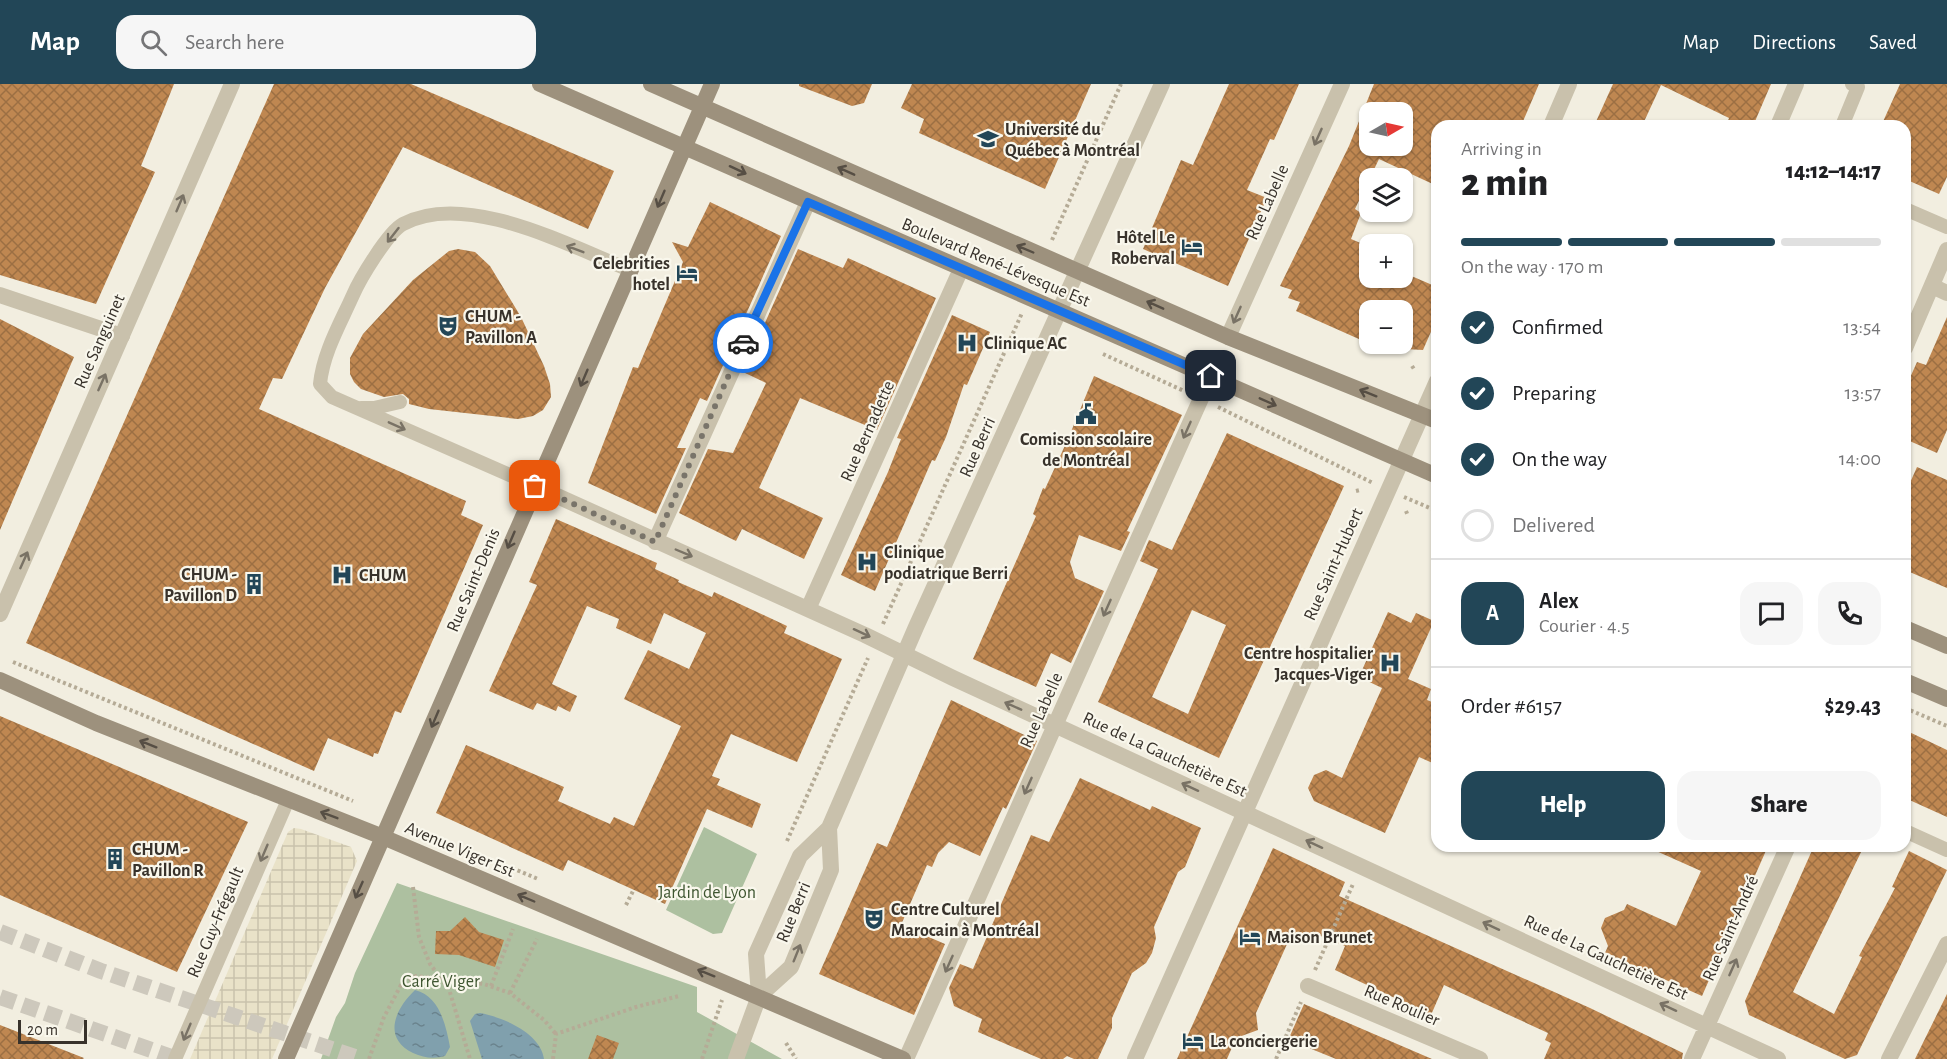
<!DOCTYPE html>
<html lang="en">
<head>
<meta charset="utf-8">
<style>
  body { margin:0; font-family:"Alegreya Sans",sans-serif; background:#f6f6f6; color:#202124; height:100vh; display:flex; flex-direction:column; font-size:22px; white-space:nowrap }
  * { box-sizing:border-box; margin:0 }
  p { font-size:20px; color:#757577 }
  .icon { flex:none; width:33px; height:33px; fill:none; stroke:currentColor; stroke-width:2; stroke-linecap:round; stroke-linejoin:round }
  .map { position:relative; flex:1; overflow:hidden }
  .drawer { position:absolute; left:1431px; top:36px; width:480px; height:732px; display:flex; flex-direction:column; background:#fff; border-radius:18px; box-shadow:0 2px 4px #0004 }
  .drawer>* { flex:none }
  .needle { width:39px; rotate:81deg }
  .tools { position:absolute; left:1359px; top:18px; display:grid; gap:12px }
  .tools a { display:grid; place-items:center; width:54px; height:54px; border-radius:12px; background:#fff; box-shadow:0 2px 4px #0004; font-size:30px }
  .scale { position:absolute; left:18px; bottom:15px; width:69px; box-sizing:border-box; padding-left:6px; border:3px solid #38322b; border-top:0; font-size:16px; line-height:21px; white-space:nowrap; color:#38322b; -webkit-text-stroke:4px #f9f7ec; paint-order:stroke }
  .pin { position:absolute; display:grid; place-items:center; width:51px; height:51px; color:#fff; margin:-26px; border-radius:12px; box-shadow:0 3px 9px #0006 }
  .courier { position:absolute; display:grid; place-items:center; width:60px; height:60px; margin:-30px; border:4px solid #1a73e8; border-radius:50%; background:#fff; color:#222; box-shadow:0 2px 8px #0007 }
  .head em { font-style:normal; font-weight:800 }
  .head div { display:flex; flex-direction:column-reverse }
  .head { display:flex; align-items:center; justify-content:space-between; height:102px; padding:0 30px }
  h1 { font-size:39px; font-weight:800; line-height:45px }
  .bar { display:grid; grid-template-columns:repeat(4,1fr); gap:9px 6px; align-content:center; height:72px; padding:0 30px }
  .bar i { height:8px; border-radius:4px; background:#e0e0e0 }
  .bar .current { background:#224657 }
  .bar p { grid-column:span 4 }
  .line { display:flex; align-items:center; gap:15px; padding:0 30px; border-top:2px solid #e0e0e0 }
  .line div { flex:1 }
  .round { display:grid; place-items:center; flex:none; width:63px; height:63px; border-radius:18px; background:#f6f6f6 }
  ol { padding:0 30px; list-style:none }
  li { display:flex; align-items:center; gap:18px; height:66px }
  li p { margin-inline-start:auto }
  li .icon { padding:6px; border-radius:50%; background:#224657; color:#fff; stroke-width:4 }
  li:last-child { color:#757577 }
  li i { width:33px; height:33px; border:3px solid #e0e0e0; border-radius:50% }
  .button { display:flex; gap:12px; margin-top:auto; padding:12px 30px }
  .button a { flex:1; height:69px; border-radius:18px; background:#224657; color:#fff; font-size:24px; font-weight:800; line-height:69px; text-align:center }
  .button a+a { background:#f6f6f6; color:#202124 }
  header { display:flex; align-items:center; gap:36px; box-sizing:border-box; height:84px; padding:0 30px; background:#224657; color:#fff }
  header strong { font-size:28px }
  nav { display:flex; gap:33px; margin-inline-start:auto; font-size:21px }
  .search { width:420px; height:54px; background:#f6f6f6; display:flex; align-items:center; gap:15px; box-sizing:border-box; padding:0 21px; border-radius:18px; color:#757577; font-size:22px }
  .map>svg:first-child { display:block }
  .green { fill:#adc0a0 }
  .plaza { fill:url(#plaza-grid) }
  .water { fill:url(#water-ripples) }
  .building { fill:url(#building-cross-hatch); fill-rule:evenodd }
  .lines { fill:none; stroke-linecap:round; stroke-linejoin:round }
  .trunk-tunnel { stroke:#cdc8bc; stroke-width:16; stroke-dasharray:16 8; stroke-linecap:butt }
  .path { stroke:#b5ab96; stroke-width:4; stroke-dasharray:3 3; stroke-linecap:butt }
  .service { stroke:#c9c1ac; stroke-width:14 }
  .pedestrian { stroke:#c9c1ac; stroke-width:16 }
  .minor { stroke:#c9c1ac; stroke-width:16 }
  .tertiary { stroke:#c9c1ac; stroke-width:16 }
  .secondary { stroke:#9d917d; stroke-width:16 }
  .oneway { stroke:#797265 }
  .oneway2 { stroke:#564e44 }
  .done { stroke:#79746a; stroke-width:6; stroke-dasharray:0 10.8 }
  .route { stroke:#1a73e8; stroke-width:8 }
  .labels { text-anchor:middle; stroke-width:4.5; stroke-linejoin:round; paint-order:stroke }
  .poi-label { font-size:18px; font-weight:bold; fill:#38322b; stroke:#f9f7ec; text-anchor:start }
  .street-label { font-size:18px; fill:#38322b; stroke:#f9f7ec }
  .park-label { font-size:18px; fill:#3e5530; stroke:#f9f7ec }
</style>
</head>
<body>
<header>
<strong>Map</strong>
<div class="search"><svg class="icon" aria-label="search" viewBox="0 0 24 24"><circle cx="10" cy="10" r="6"/><path d="M15 15l6 6"/></svg>Search here</div>
<nav><a>Map</a><a>Directions</a><a>Saved</a></nav>
</header>
<div class="map">
<svg width="1947" height="975" viewBox="0 0 1947 975">
  <defs>
    <pattern id="plaza-grid" width="8" height="8" patternUnits="userSpaceOnUse" patternTransform="scale(1.5)"><rect width="8" height="8" fill="#e9e2c8"/><path d="M0 4h8M4 0v8" fill="none" stroke="#c9c2ac"/></pattern>
    <pattern id="water-ripples" width="26" height="14" patternUnits="userSpaceOnUse" patternTransform="scale(1.5)"><rect width="26" height="14" fill="#80a0ad"/><path d="M2 4q2-2 4 0t4 0M15 11q2-2 4 0t4 0" fill="none" stroke="#6a838d"/></pattern>
    <pattern id="building-cross-hatch" width="8" height="8" patternUnits="userSpaceOnUse" patternTransform="scale(1.5)"><rect width="8" height="8" fill="#bf8751"/><path d="M0 0l8 8M0 8l8-8" fill="none" stroke="#9c6f43"/></pattern>
  </defs>
  <rect width="100%" height="100%" fill="#f2eee0"/>
  <!-- green -->
  <path class="green" d="M704,743L757,770L722,849L713,850L666,826Z
    M397,799L697,903V928L782,975H321L336,933L345,919L355,889Z"/>
  <!-- plaza -->
  <path class="plaza" d="M294,744L301,745L351,763L357,777L272,975H190L288,748Z"/>
  <!-- water -->
  <path class="water" d="M415,906C440,912 446,942 450,963L445,972C434,975 424,974 413,969C382,954 395,925 415,906Z
    M480,929C502,933 541,949 544,975H482L470,937L475,930Z"/>
  <!-- building -->
  <path class="building" d="M0,0H174L141,82L155,88L96,220L0,191Z
    M274,0H411L614,87L588,145L403,63L325,204L282,295L273,294L259,325L466,417L461,431L483,441L401,629L395,627L378,670L374,669L373,673L328,654L314,687L26,559Z
    M799,0H872L864,19L852,22L799,2Z
    M912,0H1091L1045,105L919,49L924,35L901,24Z
    M1229,0H1299L1274,56L1270,55L1247,106L1267,114L1228,202L1143,165L1181,76L1193,81Z
    M1374,0H1539L1521,42H1437V102L1379,75L1355,125L1361,129L1351,155L1370,163V194H1402V188L1437,203V234L1423,266L1405,265L1394,260L1388,268L1296,227L1300,218L1288,214L1292,206L1280,202L1349,62ZM1370,28H1402V62H1370ZM1370,226H1402V260H1370Z
    M1613,0H1771L1753,42H1726L1729,34L1661,1L1642,42H1594Z
    M1900,0H1947V93L1939,110L1905,95V42H1881Z
    M710,118L781,152L707,317L700,314L677,364H686L656,430L588,399L633,283L638,284L683,178L672,158L688,163Z
    M458,165L475,168L490,182L521,233L544,282L550,300L551,313L543,326L533,332L518,335L429,325L409,320V315L403,310L384,313L361,305L354,298L350,290V274L363,250L413,196L449,167Z
    M798,165L843,184L848,174L936,214L877,346L800,314L759,404L823,434L804,475L742,445L736,457L679,429L708,365L733,369L766,299L743,288Z
    M952,231L990,248L967,301L964,300L946,353L935,377L932,376L875,507L841,491L888,388L901,355L897,354Z
    M1947,233V346L1937,369L1905,355V305L1917,278L1926,281Z
    M0,235L74,273L0,446Z
    M1094,292L1182,331L1127,447L1130,448L1121,467L1079,451L1070,478L1075,494L1104,507L1071,579L1051,569L1036,603L973,575L1036,432L1033,430L1043,404L1045,405L1068,355Z
    M1227,349L1344,402L1219,674L1098,618L1158,485L1140,477L1149,456L1172,466ZM1192,526L1226,541L1188,630L1152,613Z
    M1917,383L1947,396V504L1905,486V410Z
    M556,435L657,479L655,485L679,496L678,498L712,513L714,508L787,542L784,549L842,575L797,678L731,650L712,692L720,695L717,701L761,720L752,744L707,725L665,820L568,776L563,787L436,729L466,661L564,703L558,717L610,740L614,733L634,742L681,642L624,615L648,566L689,585L706,549L664,529L651,560L616,544L619,535L587,522L552,600L577,612L570,628L558,622L556,627L537,619L533,626L489,607L537,501L529,498Z
    M1388,528L1411,539L1416,529L1434,537L1408,595L1431,605L1427,616L1437,620V681L1419,673L1385,749L1314,717L1308,704L1314,691L1326,686L1342,694L1382,604L1359,593Z
    M951,616L1037,657L1006,725L1003,723L980,772L949,758L938,769L932,783L927,781L901,841L945,860L914,931L819,890L877,759L887,763Z
    M0,632L248,738L177,888L0,811Z
    M1905,646L1947,666V733L1905,714Z
    M1080,694L1150,726L1152,722L1201,744L1185,783L1178,788L1154,843L1156,854L1152,869L1146,879L1132,889L1112,934V944L1098,975H1074L1067,972L1063,975H1041L978,948L982,935L954,922L949,904L960,880L973,885L1031,751L1049,758Z
    M1645,762H1768L1702,912L1605,869L1608,862L1601,844L1605,834L1624,826L1627,820L1676,842L1701,787Z
    M1814,762H1864L1793,908L1834,930L1862,873L1859,872L1895,804L1892,803L1909,767L1947,786L1857,971L1845,975L1749,931L1745,917Z
    M1273,764L1345,798L1339,812L1590,924L1683,969L1682,975H1544L1551,959L1545,956L1548,949L1444,901L1431,931L1335,886L1345,862L1311,848L1308,856L1292,849L1256,929L1258,946L1236,954L1227,975H1177Z
    M465,833L479,848L504,856L495,883L459,871L435,870L436,847H450Z
    M1947,910V975H1915Z
    M1304,920L1346,938L1432,975H1336L1309,964L1289,954Z
    M0,941L84,974L83,975H0Z
    M597,951L619,959L613,975H588Z"/>
  <g class="lines">
    <!-- trunk-tunnel -->
    <path class="trunk-tunnel" d="M0,848L101,887L361,975
      M0,913L177,975"/>
    <!-- path -->
    <path class="path" d="M1052,156L1121,0
      M1103,270L1184,307
      M1412,282L1414,285
      M1218,323L1373,399
      M1356,407L1360,406
      M1404,413L1437,427
      M1406,427L1408,432
      M883,540L1022,229
      M13,578L353,717
      M1905,624L1947,642
      M787,757L868,574
      M512,784L538,795
      M413,803L419,853L430,880L449,905L470,975
      M626,821L634,805
      M1315,886L1353,800
      M491,902L513,845
      M510,909L537,855
      M786,959L796,975
      M369,975L384,933L401,901L416,892L484,900L510,909L544,936L556,950
      M553,975L556,950L636,923L679,912
      M702,975L722,916
      M1276,975L1301,918"/>
    <!-- service -->
    <path class="service" d="M1842,42L1858,3L1852,0
      M1905,125L1947,143
      M361,324H374L400,318
      M535,402L332,313L320,300C323,269 340,240 353,211C360,195 388,148 403,140C466,106 569,162 630,186
      M1905,747L1947,766
      M175,975L288,716"/>
    <!-- pedestrian -->
    <path class="pedestrian" d="M0,211L122,252"/>
    <!-- minor -->
    <path class="minor" d="M1551,42L1569,0
      M1778,42L1796,0
      M1932,202L1947,209
      M1228,253L1342,0
      M1905,264L1947,166
      M535,402L865,551L953,594L1778,975
      M655,458L808,118
      M808,525L961,185
      M0,530L232,0
      M1308,902L1480,975
      M906,975L1211,292
      M1135,975L1437,297
      M1692,975L1788,762
      M1889,975L1947,860"/>
    <!-- tertiary -->
    <path class="tertiary" d="M759,912L791,883L831,786L829,744
      M736,975L759,912L756,870L800,772L829,744L916,543L1162,0"/>
    <!-- secondary -->
    <path class="secondary" d="M540,0L1437,392
      M651,0L1228,253L1437,337
      M1905,544L1947,562
      M0,596L96,639L383,753L903,975
      M1905,597L1947,615
      M286,975L712,0"/>
  </g>
  <!-- one-way arrows -->
  <defs><path id="oneway-shaft" d="M-6 0H5M1.5-3L5.5 0L1.5 3" fill="none" stroke-width="1.6" stroke-linecap="round" stroke-linejoin="round" transform="scale(1.5)"/></defs>
  <g class="oneway">
    <use href="#oneway-shaft" transform="translate(1318 53) rotate(114)"/>
    <use href="#oneway-shaft" transform="translate(180 119) rotate(-67)"/>
    <use href="#oneway-shaft" transform="translate(393 151) rotate(128)"/>
    <use href="#oneway-shaft" transform="translate(575 165) rotate(-159)"/>
    <use href="#oneway-shaft" transform="translate(1237 231) rotate(114)"/>
    <use href="#oneway-shaft" transform="translate(102 298) rotate(-66)"/>
    <use href="#oneway-shaft" transform="translate(397 342) rotate(24)"/>
    <use href="#oneway-shaft" transform="translate(1187 346) rotate(114)"/>
    <use href="#oneway-shaft" transform="translate(684 469) rotate(23)"/>
    <use href="#oneway-shaft" transform="translate(24 476) rotate(-66)"/>
    <use href="#oneway-shaft" transform="translate(1107 524) rotate(114)"/>
    <use href="#oneway-shaft" transform="translate(862 549) rotate(25)"/>
    <use href="#oneway-shaft" transform="translate(1013 622) rotate(-156)"/>
    <use href="#oneway-shaft" transform="translate(1028 702) rotate(114)"/>
    <use href="#oneway-shaft" transform="translate(1190 703) rotate(-155)"/>
    <use href="#oneway-shaft" transform="translate(1314 760) rotate(-155)"/>
    <use href="#oneway-shaft" transform="translate(264 769) rotate(113)"/>
    <use href="#oneway-shaft" transform="translate(1491 842) rotate(-155)"/>
    <use href="#oneway-shaft" transform="translate(797 869) rotate(-68)"/>
    <use href="#oneway-shaft" transform="translate(949 880) rotate(114)"/>
    <use href="#oneway-shaft" transform="translate(1733 883) rotate(-66)"/>
    <use href="#oneway-shaft" transform="translate(1668 923) rotate(-155)"/>
    <use href="#oneway-shaft" transform="translate(187 948) rotate(113)"/>
  </g>
  <g class="oneway2">
    <use href="#oneway-shaft" transform="translate(738 86) rotate(25)"/>
    <use href="#oneway-shaft" transform="translate(846 87) rotate(-156)"/>
    <use href="#oneway-shaft" transform="translate(661 115) rotate(113)"/>
    <use href="#oneway-shaft" transform="translate(1025 165) rotate(-157)"/>
    <use href="#oneway-shaft" transform="translate(1155 221) rotate(-156)"/>
    <use href="#oneway-shaft" transform="translate(584 294) rotate(113)"/>
    <use href="#oneway-shaft" transform="translate(1368 309) rotate(-158)"/>
    <use href="#oneway-shaft" transform="translate(1268 318) rotate(24)"/>
    <use href="#oneway-shaft" transform="translate(511 456) rotate(113)"/>
    <use href="#oneway-shaft" transform="translate(435 635) rotate(113)"/>
    <use href="#oneway-shaft" transform="translate(148 660) rotate(-158)"/>
    <use href="#oneway-shaft" transform="translate(329 731) rotate(-159)"/>
    <use href="#oneway-shaft" transform="translate(359 806) rotate(114)"/>
    <use href="#oneway-shaft" transform="translate(526 814) rotate(-157)"/>
    <use href="#oneway-shaft" transform="translate(706 889) rotate(-158)"/>
  </g>
  <g class="lines">
    <!-- done -->
    <path class="done" d="M535,402L655,458L743,259"/>
    <!-- route -->
    <path class="route" d="M743,259L808,118L1211,292"/>
  </g>
  <!-- icons -->
  <defs>
    <symbol id="university-bare" viewBox="-9 -9 18 18"><path d="M0-5L7-2L0 1L-7-2ZM-4 1L0 2.5L4 1V4Q0 6-4 4Z" fill="#224657" stroke="#f9f7ec" stroke-width="2.5" paint-order="stroke"/></symbol>
    <symbol id="hotel-bare" viewBox="-9 -9 18 18"><path d="M-6-4.5h1.5V1H6V5H4.5V3h-9V5H-6ZM-4 0a1.8 1.8 0 1 1 3.6 0ZM.5 0V-2.5h3Q6-2.5 6 0Z" fill="#224657" stroke="#f9f7ec" stroke-width="2.5" paint-order="stroke"/></symbol>
    <symbol id="theatre-bare" viewBox="-9 -9 18 18"><path d="M-5-5.5Q0-4 5-5.5V0Q5 5 0 6Q-5 5-5 0ZM-3.3-2.5H-1v1.5H-3.3ZM1-2.5H3.3v1.5H1ZM-2.8 1Q0 5.5 2.8 1Z" fill="#224657" stroke="#f9f7ec" stroke-width="2.5" paint-order="stroke"/></symbol>
    <symbol id="hospital-bare" viewBox="-9 -9 18 18"><path d="M-5-5h3v3.5h4V-5h3V5h-3V1.5h-4V5h-3Z" fill="#224657" stroke="#f9f7ec" stroke-width="2.5" paint-order="stroke"/></symbol>
    <symbol id="civic-bare" viewBox="-9 -9 18 18"><path d="M-.6-6.5H3V-4.5H.6V-3L4-1V1h2V6H-6V1h2V-1L-.6-3ZM-1.2 2.5V6h2.4V2.5Z" fill="#224657" stroke="#f9f7ec" stroke-width="2.5" paint-order="stroke"/></symbol>
    <symbol id="building-bare" viewBox="-9 -9 18 18"><path d="M-4-6H4V6H1V3H-1V6H-4ZM-2.5-4.3h1.7v1.8h-1.7ZM.8-4.3h1.7v1.8H.8ZM-2.5-1h1.7V.8h-1.7ZM.8-1h1.7V.8H.8Z" fill="#224657" stroke="#f9f7ec" stroke-width="2.5" paint-order="stroke"/></symbol>
  </defs>
  <g fill-rule="evenodd">
    <use href="#university-bare" x="973" y="40" width="30" height="30"/>
    <use href="#hotel-bare" x="1177" y="148" width="30" height="30"/>
    <use href="#hotel-bare" x="672" y="174" width="30" height="30"/>
    <use href="#theatre-bare" x="433" y="227" width="30" height="30"/>
    <use href="#hospital-bare" x="952" y="244" width="30" height="30"/>
    <use href="#civic-bare" x="1071" y="315" width="30" height="30"/>
    <use href="#hospital-bare" x="852" y="463" width="30" height="30"/>
    <use href="#hospital-bare" x="327" y="476" width="30" height="30"/>
    <use href="#building-bare" x="239" y="485" width="30" height="30"/>
    <use href="#hospital-bare" x="1375" y="564" width="30" height="30"/>
    <use href="#building-bare" x="100" y="760" width="30" height="30"/>
    <use href="#theatre-bare" x="859" y="820" width="30" height="30"/>
    <use href="#hotel-bare" x="1235" y="838" width="30" height="30"/>
    <use href="#hotel-bare" x="1178" y="942" width="30" height="30"/>
  </g>
  <g class="labels">
    <!-- poi labels -->
    <g class="poi-label">
      <text x="1005" y="51">Université du<tspan x="1005" dy="21">Québec à Montréal</tspan></text>
      <text x="1175" y="159" text-anchor="end">Hôtel Le<tspan x="1175" dy="21">Roberval</tspan></text>
      <text x="670" y="185" text-anchor="end">Celebrities<tspan x="670" dy="21">hotel</tspan></text>
      <text x="465" y="238">CHUM -<tspan x="465" dy="21">Pavillon A</tspan></text>
      <text x="984" y="265">Clinique AC</text>
      <text x="1086" y="361" text-anchor="middle">Comission scolaire<tspan x="1086" dy="21">de Montréal</tspan></text>
      <text x="884" y="474">Clinique<tspan x="884" dy="21">podiatrique Berri</tspan></text>
      <text x="237" y="496" text-anchor="end">CHUM -<tspan x="237" dy="21">Pavillon D</tspan></text>
      <text x="359" y="497">CHUM</text>
      <text x="1373" y="575" text-anchor="end">Centre hospitalier<tspan x="1373" dy="21">Jacques-Viger</tspan></text>
      <text x="132" y="771">CHUM -<tspan x="132" dy="21">Pavillon R</tspan></text>
      <text x="891" y="831">Centre Culturel<tspan x="891" dy="21">Marocain à Montréal</tspan></text>
      <text x="1267" y="859">Maison Brunet</text>
      <text x="1210" y="963">La conciergerie</text>
    </g>
    <!-- street labels -->
    <g class="street-label">
      <text transform="translate(1267 118) rotate(-66)" y="6">Rue Labelle</text>
      <text transform="translate(996 178) rotate(23)" y="6">Boulevard René-Lévesque Est</text>
      <text transform="translate(99 257) rotate(-66)" y="6">Rue Sanguinet</text>
      <text transform="translate(867 347) rotate(-66)" y="6">Rue Bernadette</text>
      <text transform="translate(977 363) rotate(-66)" y="6">Rue Berri</text>
      <text transform="translate(1333 480) rotate(-66)" y="6">Rue Saint-Hubert</text>
      <text transform="translate(473 496) rotate(-67)" y="6">Rue Saint-Denis</text>
      <text transform="translate(1041 626) rotate(-66)" y="6">Rue Labelle</text>
      <text transform="translate(1165 670) rotate(25)" y="6">Rue de La Gauchetière Est</text>
      <text transform="translate(460 765) rotate(23)" y="6">Avenue Viger Est</text>
      <text transform="translate(793 828) rotate(-68)" y="6">Rue Berri</text>
      <text transform="translate(215 838) rotate(-67)" y="6">Rue Guy-Frégault</text>
      <text transform="translate(1730 844) rotate(-66)" y="6">Rue Saint-André</text>
      <text transform="translate(1606 873) rotate(25)" y="6">Rue de La Gauchetière Est</text>
      <text transform="translate(1402 921) rotate(23)" y="6">Rue Roulier</text>
    </g>
    <!-- park labels -->
    <g class="park-label">
      <text x="707" y="814">Jardin de Lyon</text>
      <text x="441" y="903">Carré Viger</text>
    </g>
  </g>
</svg>
<div class="tools">
<a><svg class="needle" viewBox="-14 -14 28 28"><path d="M0-13l5 13h-10z" fill="#e53935"/><path d="M0 13l5-13h-10z" fill="#757577"/></svg></a>
<a><svg class="icon" aria-label="layers" viewBox="0 0 24 24"><path d="M12 4l9 5-9 5-9-5zM3 14l9 5 9-5"/></svg></a>
<a>+</a>
<a>−</a>
</div>
<div class="scale">20 m</div>
<div class="pin" style="left:535px;top:402px;background:#ea580c"><svg class="icon" aria-label="bag" viewBox="0 0 24 24"><path d="M5 8h14l-1 12H6zM9 8a3 3 0 0 1 6 0"/></svg></div>
<div class="pin" style="left:1211px;top:292px;background:#1f2937"><svg class="icon" aria-label="home" viewBox="0 0 24 24"><path d="M3 11l9-7 9 7M6 9v11h12V9"/></svg></div>
<div class="courier" style="left:743px;top:259px"><svg class="icon" aria-label="car" viewBox="0 0 24 24"><path d="M5 17H2v-5l4-1 3-4h7l3 4 3 1v5h-3M9 17h6M6 11h13"/><circle cx="7" cy="17" r="2"/><circle cx="17" cy="17" r="2"/></svg></div>
<section class="drawer">
<div class="head"><div><h1>2 min</h1><p>Arriving in</p></div><em>14:12–14:17</em></div>
<div class="bar"><i class="current"></i><i class="current"></i><i class="current"></i><i></i><p>On the way · 170 m</p></div>
<ol>
<li><svg class="icon" aria-label="check" viewBox="0 0 24 24"><path d="M5 12l5 5 9-10"/></svg>Confirmed<p>13:54</p></li>
<li><svg class="icon" aria-label="check" viewBox="0 0 24 24"><path d="M5 12l5 5 9-10"/></svg>Preparing<p>13:57</p></li>
<li><svg class="icon" aria-label="check" viewBox="0 0 24 24"><path d="M5 12l5 5 9-10"/></svg>On the way<p>14:00</p></li>
<li><i></i>Delivered</li>
</ol>
<div class="line" style="height:108px"><b class="round" style="background:#224657;color:#fff">A</b><div><b>Alex</b><p>Courier · 4.5</p></div><a class="round"><svg class="icon" aria-label="chat" viewBox="0 0 24 24"><path d="M4 5h16v11H9l-5 4z"/></svg></a><a class="round"><svg class="icon" aria-label="phone" viewBox="0 0 24 24"><path d="M5 4h4l2 5-3 2q2 4 5 5l2-3 5 2v4C11 20 4 13 5 4z"/></svg></a></div>
<div class="line" style="height:78px"><div>Order #6157</div><b>$29.43</b></div>
<div class="button"><a>Help</a><a>Share</a></div>
</section>
</div>
</body>
</html>
